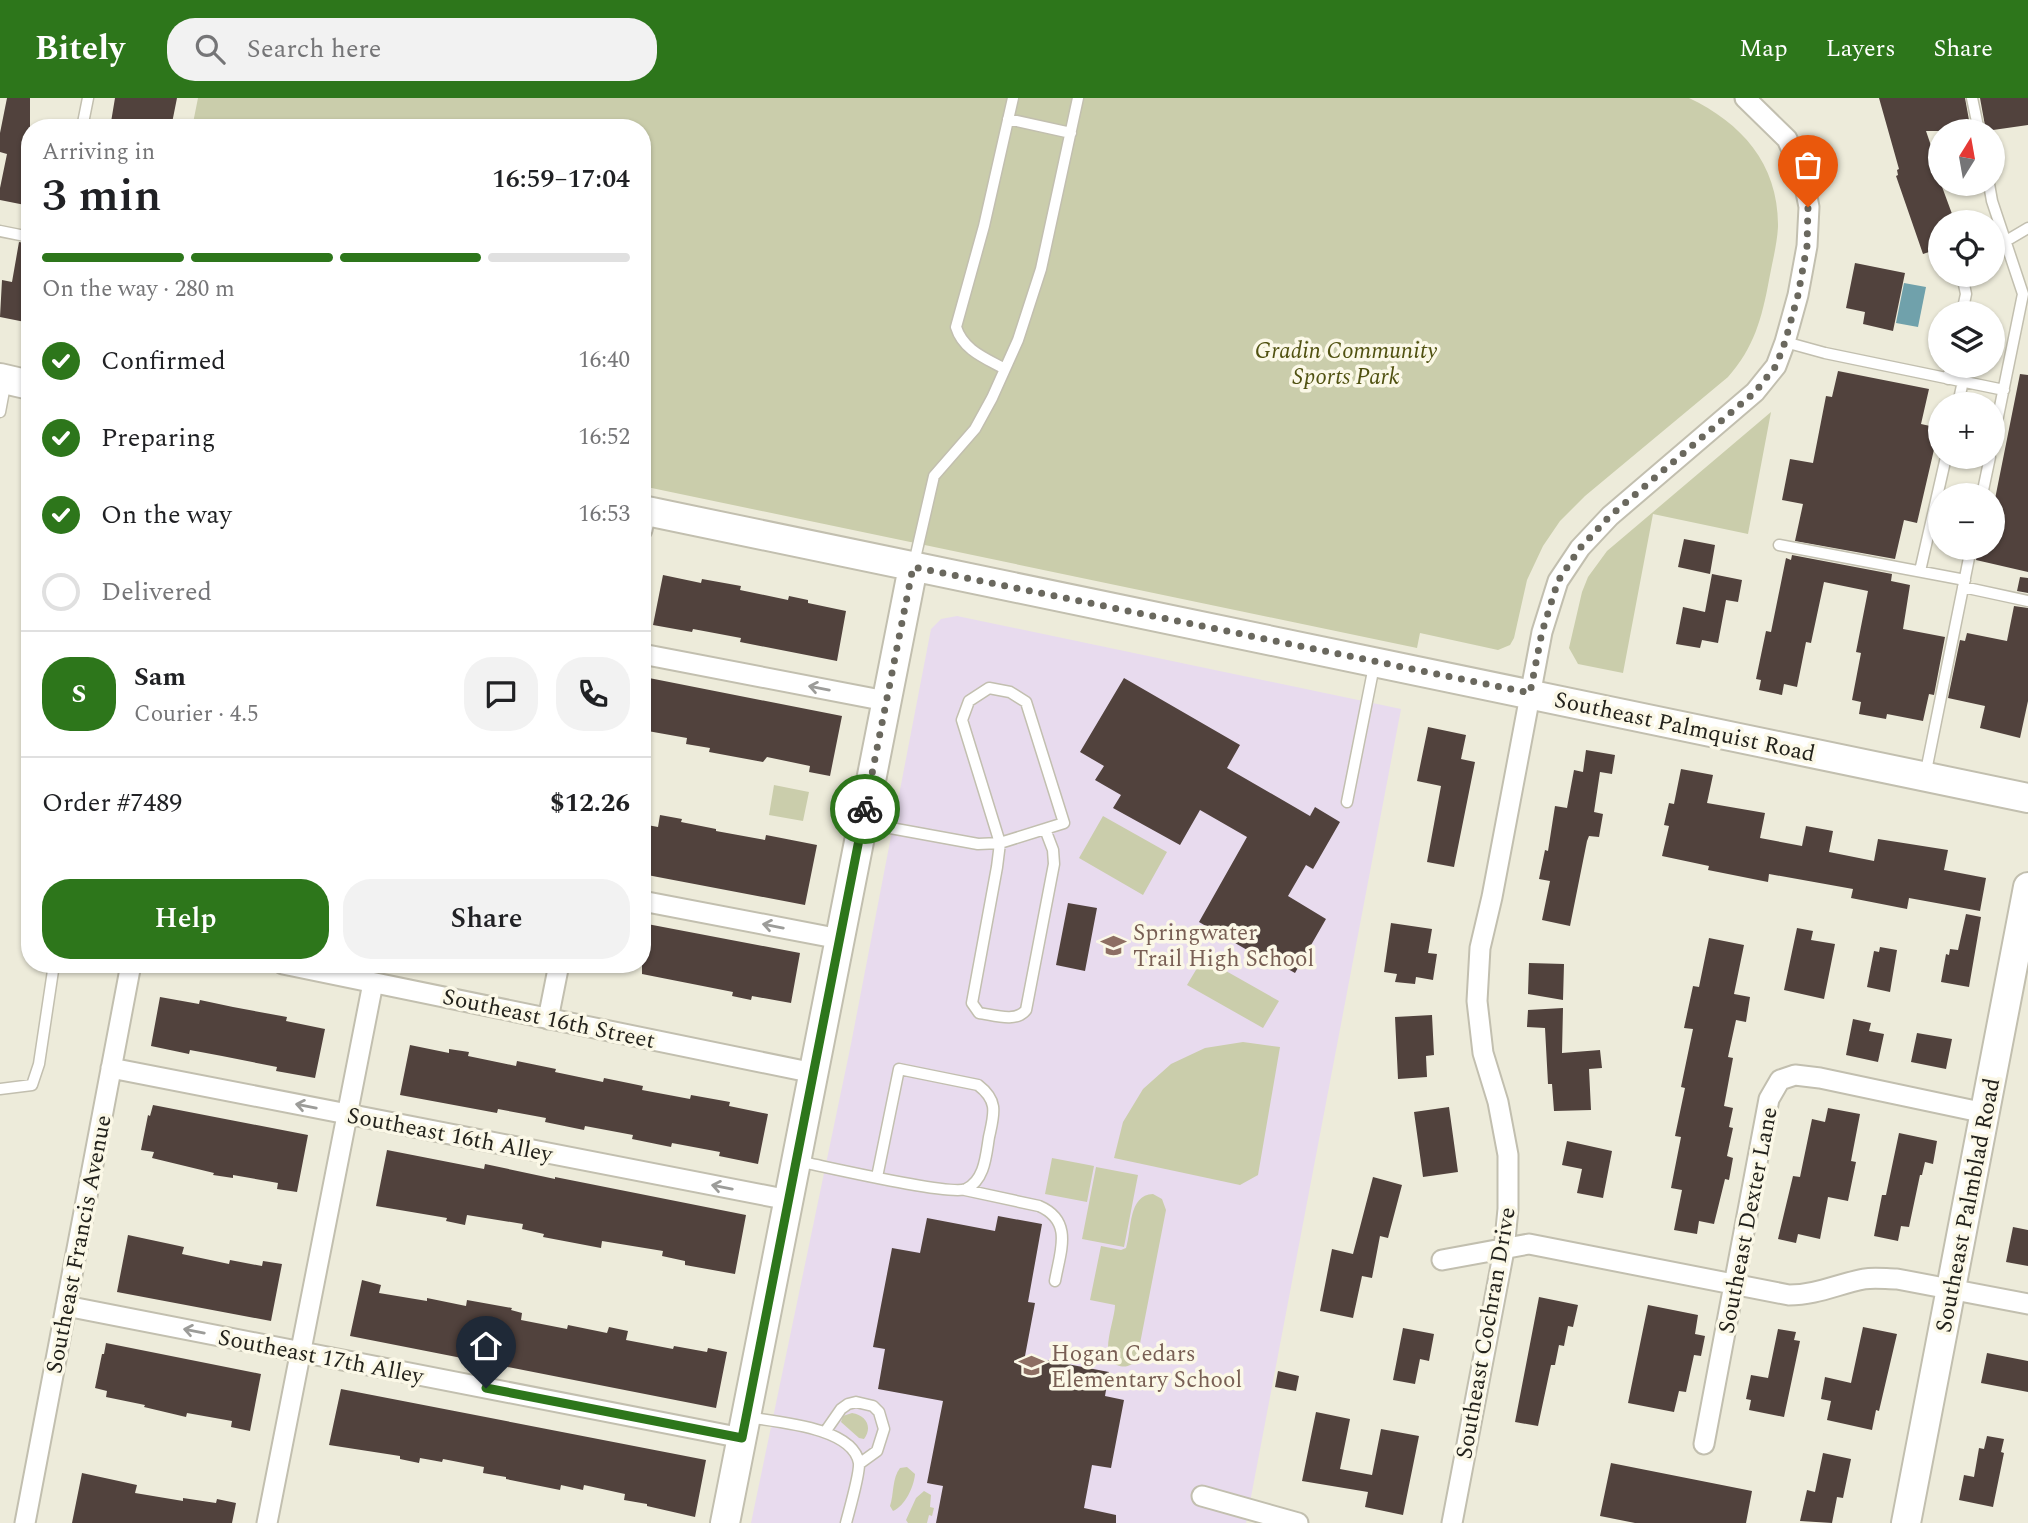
<!DOCTYPE html>
<html lang="en">
<head>
<meta charset="utf-8">
<style>
  body { margin:0; font-family:Spectral,serif; background:#f2f2f2; color:#202124; height:100vh; display:flex; flex-direction:column; font-size:26px; white-space:nowrap }
  * { box-sizing:border-box; margin:0 }
  p { font-size:23px; color:#757577 }
  .icon { flex:none; width:38px; height:38px; fill:none; stroke:currentColor; stroke-width:2; stroke-linecap:round; stroke-linejoin:round }
  .map { position:relative; flex:1; overflow:hidden }
  .sheet { position:absolute; left:21px; top:21px; width:630px; height:854px; display:flex; flex-direction:column; background:#fff; border-radius:28px; box-shadow:0 2px 5px #0004 }
  .sheet>* { flex:none }
  .needle { width:46px; rotate:11deg }
  .controls { position:absolute; left:1928px; top:21px; display:grid; gap:14px }
  .controls a { display:grid; place-items:center; width:77px; height:77px; border-radius:50%; background:#fff; box-shadow:0 2px 5px #0004; font-size:35px }
  .pin { position:absolute; display:grid; place-items:center; width:60px; height:60px; color:#fff; margin:-72px -30px; border-radius:50% 50% 50% 0; rotate:-45deg; box-shadow:0 0 7px #0007 }
  .pin .icon { rotate:45deg }
  .courier { position:absolute; display:grid; place-items:center; width:70px; height:70px; margin:-35px; border:5px solid #2d761b; border-radius:50%; background:#fff; color:#222; box-shadow:0 2px 9px #0007 }
  .overview em { font-style:normal; font-weight:600 }
  .overview div { display:flex; flex-direction:column-reverse }
  .overview { display:flex; align-items:center; justify-content:space-between; height:119px; padding:0 21px }
  h1 { font-size:46px; font-weight:600; line-height:52px }
  .bar { display:grid; grid-template-columns:repeat(4,1fr); gap:10px 7px; align-content:center; height:84px; padding:0 21px }
  .bar i { height:9px; border-radius:5px; background:#e0e0e0 }
  .bar .on { background:#2d761b }
  .bar p { grid-column:span 4 }
  .line { display:flex; align-items:center; gap:18px; padding:0 21px; border-top:2px solid #e0e0e0 }
  .line div { flex:1 }
  .round { display:grid; place-items:center; flex:none; width:74px; height:74px; border-radius:28px; background:#f2f2f2 }
  ol { padding:0 21px; list-style:none }
  li { display:flex; align-items:center; gap:21px; height:77px }
  li p { margin-inline-start:auto }
  li .icon { padding:7px; border-radius:50%; background:#2d761b; color:#fff; stroke-width:4 }
  li:last-child { color:#757577 }
  li i { width:38px; height:38px; border:4px solid #e0e0e0; border-radius:50% }
  .button { display:flex; gap:14px; margin-top:auto; padding:14px 21px }
  .button a { flex:1; height:80px; border-radius:28px; background:#2d761b; color:#fff; font-size:28px; font-weight:600; line-height:80px; text-align:center }
  .button a+a { background:#f2f2f2; color:#202124 }
  header { display:flex; align-items:center; gap:42px; box-sizing:border-box; height:98px; padding:0 35px; background:#2d761b; color:#fff }
  header strong { font-size:33px }
  nav { display:flex; gap:38px; margin-inline-start:auto; font-size:24px }
  .search { width:490px; height:63px; background:#f2f2f2; display:flex; align-items:center; gap:18px; box-sizing:border-box; padding:0 24px; border-radius:28px; color:#757577; font-size:26px }
  .map>svg:first-child { display:block }
  .education { fill:#e8dbee }
  .green { fill:#cacdab }
  .water { fill:#70a1ab }
  .building { fill:#51423d }
  .lines { fill:none; stroke-linecap:round; stroke-linejoin:round }
  .lane-casing { stroke:#c2bfaf; stroke-width:13 }
  .street-casing { stroke:#c2bfaf; stroke-width:23 }
  .secondary-casing { stroke:#c2bfaf; stroke-width:32 }
  .lane { stroke:#fff; stroke-width:10 }
  .street { stroke:#fff; stroke-width:19 }
  .secondary { stroke:#fff; stroke-width:28 }
  .oneway { stroke:#9c9c99 }
  .done { stroke:#6a685e; stroke-width:7; stroke-dasharray:0 12.6 }
  .route { stroke:#2d761b; stroke-width:9 }
  .labels { text-anchor:middle; stroke-width:7; stroke-linejoin:round; paint-order:stroke }
  .park-label { font-size:23px; font-style:italic; fill:#505110; stroke:#fbf8e7 }
  .street-label { font-size:23px; fill:#23221c; stroke:#fbf8e7 }
  .education-label { font-size:23px; fill:#785e54; stroke:#fbf8e7; text-anchor:start }
</style>
</head>
<body>
<header>
<strong>Bitely</strong>
<div class="search"><svg class="icon" aria-label="search" viewBox="0 0 24 24"><circle cx="10" cy="10" r="6"/><path d="M15 15l6 6"/></svg>Search here</div>
<nav><a>Map</a><a>Layers</a><a>Share</a></nav>
</header>
<div class="map">
<svg width="2028" height="1425" viewBox="0 0 2028 1425">
  <rect width="100%" height="100%" fill="#edebda"/>
  <!-- education -->
  <path class="education" d="M957,518L1401,611L1246,1425H751L851,946L931,531L941,521Z"/>
  <!-- green -->
  <path class="green" d="M198,0H1689C1742,25 1779,67 1778,129C1777,147 1772,165 1769,182C1762,220 1754,250 1728,279L1585,398L1560,423L1543,448L1527,482L1514,540L1510,547L1498,552L1420,535L1417,550L642,388V30H192Z
    M1771,314L1748,436L1653,416L1623,575L1578,566L1569,550L1582,494L1588,479L1607,453Z
    M774,687L809,694L803,723L769,717Z
    M1103,718L1167,754L1143,797L1079,760Z
    M1203,860L1279,903L1263,930L1187,887Z
    M1243,944L1280,949L1258,1077L1240,1087L1114,1060L1123,1024L1143,991L1171,966L1205,950Z
    M1052,1060L1094,1068L1087,1104L1045,1096Z
    M1096,1069L1138,1077L1124,1149L1082,1141Z
    M1153,1096L1162,1101L1166,1112L1137,1261C1132,1267 1126,1271 1117,1267C1098,1259 1115,1223 1115,1207L1090,1202L1101,1148L1121,1152L1126,1150C1132,1131 1128,1097 1153,1096Z
    M852,1315C866,1317 873,1329 864,1341L859,1340L841,1324L843,1318Z
    M907,1369L915,1376C914,1389 905,1408 893,1413L890,1408C894,1396 892,1380 900,1370Z
    M924,1393L931,1397L930,1409L934,1410L932,1418L929,1417L927,1425H908L906,1422L916,1400Z"/>
  <!-- water -->
  <path class="water" d="M1904,185L1926,189L1918,229L1896,225Z"/>
  <!-- building -->
  <path class="building" d="M7,0H30V108L0,102V90L7,56L0,54V35Z
    M115,0H177L171,30H110Z
    M1879,0H1965L1971,33H1926L1941,77V86L1955,124H1941V150L1923,156L1896,78L1898,77L1897,72L1899,71Z
    M1980,0H2028V27L1986,33Z
    M19,144L30,146V225L0,219L2,182L12,184Z
    M1855,165L1905,175L1893,233L1863,226L1865,214L1846,210Z
    M1838,273L1929,291L1921,326L1939,330L1917,425L1904,422L1895,461L1795,443L1803,406L1782,402L1790,361L1813,365L1826,298L1832,299Z
    M2020,276L2028,277V474L1976,462L1978,450H1993V411Z
    M1684,441L1715,447L1710,476L1678,469Z
    M1792,457L1892,476L1891,483L1910,487L1903,531L1945,539L1934,597L1929,596L1923,623L1887,616L1886,621L1859,616L1861,604L1852,602L1861,555L1856,554L1868,493L1824,484L1811,545L1806,544L1797,589L1784,586L1782,597L1759,592L1761,582L1756,581L1766,533L1771,534L1786,460L1791,462Z
    M1712,476L1742,482L1738,504L1726,502L1718,545L1702,542L1700,550L1676,546L1683,509L1705,514Z
    M663,477L701,485L702,481L741,488L740,492L788,502L789,498L808,502V505L846,513L837,563L740,544L741,540L693,531L692,534L653,527Z
    M2020,479L2028,480V495L2017,493Z
    M2014,508L2028,510V603L2020,640L1980,630L1985,608L1948,600L1960,542L1965,543L1967,535L2007,543Z
    M649,580L842,618L830,678L809,674L810,668L767,659L763,664L709,654L710,650L686,646L687,640L642,632V592L647,593Z
    M1124,580L1240,647L1227,670L1310,718L1315,709L1340,724L1313,771L1306,767L1288,798L1326,821L1295,875L1256,853L1254,856L1199,824L1247,739L1200,712L1180,747L1113,710L1121,697L1095,682L1104,668L1080,654Z
    M1428,629L1466,637L1461,661L1475,664L1454,769L1427,764L1441,688L1417,683Z
    M1586,652L1615,657L1612,676L1600,674L1594,714L1603,716L1599,739L1589,738L1587,743L1570,828L1542,822L1550,783L1539,781L1545,752L1548,753L1555,708L1567,710L1574,672L1583,674Z
    M1681,671L1713,677L1707,705L1765,715L1760,740L1802,748L1806,728L1833,733L1829,754L1874,763L1878,741L1948,752L1944,772L1986,780L1980,813L1909,800L1907,811L1851,800L1853,791L1769,776L1768,784L1708,772L1709,768L1662,758L1669,728L1664,727L1669,705L1674,706Z
    M660,717L682,721L681,724L716,731V733L765,742L766,737L817,747L805,807L642,776V726L658,729Z
    M1068,805L1097,810L1085,873L1056,867Z
    M1966,816L1981,819L1969,889L1941,884L1946,856L1949,857L1950,851L1958,852Z
    M642,825L800,855L791,905L752,898L751,902L732,898L733,894L642,876Z
    M1391,825L1432,831L1428,855L1437,856L1433,882L1416,879L1415,886L1395,884L1397,876L1384,874Z
    M1797,830L1813,833L1811,842L1835,846L1824,901L1784,892Z
    M1709,840L1744,847L1734,896L1750,899L1746,924L1736,922L1728,959L1733,960L1724,1008L1733,1010L1729,1029L1733,1030L1727,1058L1733,1060L1729,1082L1725,1081L1714,1126L1699,1123L1697,1136L1674,1132L1682,1092L1671,1090L1681,1039L1675,1038L1685,990L1681,989L1693,931L1684,930L1693,888L1699,889Z
    M1880,849L1897,852L1890,894L1867,889L1874,853L1879,854Z
    M1529,865L1564,866L1563,902L1528,896Z
    M160,899L199,906L200,902L233,909L287,919L286,923L325,931L315,980L276,973L277,969L222,958L190,952L189,956L151,948Z
    M1563,910L1562,955L1600,952L1602,970L1589,971L1591,1012L1554,1013L1552,986H1548L1545,930L1527,929L1528,912Z
    M1432,917L1434,957L1426,958L1427,979L1398,981L1395,919Z
    M1853,921L1871,925L1869,933L1884,936L1878,964L1846,957Z
    M1917,935L1952,941L1946,971L1911,964Z
    M410,947L449,955V951L469,954L468,958L516,968L517,963L556,971L555,974L603,984L604,980L643,988L642,992L690,1001L691,997L730,1004L729,1008L768,1016L758,1066L719,1058L720,1054L672,1045L671,1049L632,1041L633,1037L585,1028L584,1032L545,1024L546,1020L498,1011L497,1015L400,997Z
    M153,1007L308,1037L297,1094L277,1091L278,1085L233,1077V1080L213,1077L214,1075L152,1060L154,1054L141,1052L148,1017L150,1018Z
    M1449,1009L1458,1074L1423,1079L1414,1014Z
    M1828,1010L1860,1016L1851,1063L1856,1064L1848,1103L1828,1099L1820,1141L1798,1136L1796,1145L1778,1141L1793,1078L1800,1079L1812,1021L1825,1024Z
    M1899,1035L1937,1043L1933,1066L1925,1064L1922,1077H1920L1909,1129L1901,1128L1898,1143L1874,1138L1882,1097H1886Z
    M1567,1043L1612,1053L1603,1100L1577,1095L1582,1071L1562,1067Z
    M387,1052L484,1071L485,1066L555,1081V1079L746,1117L735,1176L685,1167V1163L662,1158L663,1153L602,1143L601,1150L543,1139L544,1136L522,1131L523,1126L467,1117L465,1127L446,1123L447,1120L376,1108Z
    M1373,1079L1402,1087L1388,1140L1380,1138L1372,1180L1362,1178L1353,1220L1320,1213L1332,1151L1353,1156Z
    M998,1118L1042,1126L1028,1204L1035,1205L1025,1258L1109,1274L1105,1298L1124,1302L1111,1370L1092,1367L1084,1410L1116,1417V1425H936L943,1388L927,1385L943,1303L878,1291L885,1251L873,1249L892,1150L920,1155L927,1120L995,1133Z
    M2013,1129L2028,1132V1168L2006,1164Z
    M128,1137L184,1149L182,1156L229,1166L230,1162L262,1168L263,1163L282,1166L271,1223L117,1194Z
    M362,1182L381,1187L379,1195L427,1203V1200L466,1208L467,1202L512,1210L511,1212L522,1215L521,1222L567,1231L568,1227L607,1235L609,1229L628,1233L626,1242L673,1251L674,1248L707,1254L708,1250L727,1254L716,1310L350,1238Z
    M1539,1199L1578,1207L1573,1229L1568,1228L1564,1248L1559,1247L1555,1267H1551L1538,1328L1515,1324Z
    M1648,1207L1698,1217L1695,1236L1705,1238L1701,1258L1694,1257L1686,1294L1679,1293L1674,1314L1628,1305Z
    M1863,1229L1897,1236L1879,1313L1876,1312L1872,1332L1827,1322L1831,1303L1821,1301L1825,1279L1851,1285Z
    M1403,1230L1434,1236L1429,1263L1420,1261L1415,1286L1393,1282Z
    M1778,1231L1796,1234L1794,1242L1800,1243L1784,1319L1749,1312L1751,1302L1746,1301L1751,1277L1768,1280Z
    M106,1245L261,1276L250,1333L231,1329L232,1323L187,1315L186,1319L144,1309L145,1307L106,1299L107,1293L95,1290L102,1256H104Z
    M1987,1255L2028,1263V1294L1981,1285Z
    M1278,1273L1299,1278L1296,1293L1275,1289Z
    M341,1291L706,1362L695,1419L647,1408V1406L624,1402L625,1396L584,1387L583,1392L561,1387L560,1392L506,1381V1379L483,1375L484,1369L443,1361L442,1364L420,1360L419,1365L400,1361V1358L329,1347Z
    M1316,1314L1350,1321L1340,1371L1372,1377L1381,1331L1419,1338L1403,1417L1365,1409L1368,1394L1302,1383Z
    M1987,1338L2004,1341L2001,1354L2004,1355L1993,1409L1959,1402L1964,1377L1974,1379L1979,1350L1984,1351Z
    M1823,1355L1851,1361L1843,1400L1837,1399L1832,1425L1800,1423L1807,1392L1815,1394Z
    M1611,1365L1752,1393L1746,1425H1635L1600,1418Z
    M82,1375L137,1387L135,1395L183,1403V1400L216,1405L217,1401L236,1405L232,1425H72Z"/>
  <g class="lines">
    <defs>
      <path id="lane" d="M1972,0L1979,33
        M1008,21L1071,35
        M82,30L88,0
        M1989,86L1992,103L2023,196L1993,343
        M0,133L30,139
        M2006,143L2028,130
        M1962,177L1966,196L1962,215
        M1785,244L1825,255L2004,292
        M1005,271C985,260 963,252 956,229L984,128L1013,0
        M1948,281L1951,268
        M1958,306L1963,283
        M0,314L6,282
        M1982,397L1990,359
        M1779,447L1965,482
        M914,465L934,378L975,331L992,300L1018,242L1041,171L1078,0
        M1920,473L1946,359
        M1963,489L2028,503
        M1925,678L1971,450
        M1347,704L1374,568
        M863,725L978,746L1000,745L1064,725L1026,604L1010,594L989,590L969,603L962,622L1000,745L997,769L972,905L979,915C994,917 1016,925 1026,912L1054,766L1053,752L1045,731
        M0,991L32,987L39,966L54,866
        M797,1063C823,1068 950,1098 966,1091C985,1082 986,1057 989,1039C994,1016 999,1003 978,987L899,971L877,1079
        M965,1092L1039,1108C1074,1123 1060,1154 1055,1183
        M747,1319C777,1324 853,1329 859,1365C860,1376 849,1413 846,1425
        M825,1334L841,1311L848,1306L856,1304L873,1308L879,1314L884,1331L877,1353L859,1366"/>
      <path id="street" d="M642,432L646,413
        M642,556L886,603
        M642,803L840,841
        M283,866L814,975
        M548,921L559,866
        M111,970L789,1102
        M1442,1162L1529,1146L1789,1197C1816,1197 1838,1186 1864,1181C1875,1179 1886,1181 1897,1181L2028,1206
        M66,1208L742,1340
        M1704,1346L1769,1001L1780,982L1795,977L1820,980L1985,1015
        M1202,1398L1298,1425
        M25,1425L131,866
        M267,1425L373,885
        M1452,1425L1504,1152L1508,1111V1057L1498,1004L1483,955L1477,903L1480,850L1492,799L1542,534L1558,483L1580,450L1610,418L1755,294L1776,268L1785,244L1798,197L1807,148L1809,109L1802,74L1787,41L1745,0"/>
      <path id="secondary" d="M0,280L30,287
        M642,412L2028,700
        M725,1425L913,469
        M1906,1425L2028,789"/>
    </defs>
    <!-- lane casing -->
    <use href="#lane" class="lane-casing"/>
    <!-- street casing -->
    <use href="#street" class="street-casing"/>
    <!-- secondary casing -->
    <use href="#secondary" class="secondary-casing"/>
    <!-- lane -->
    <use href="#lane" class="lane"/>
    <!-- street -->
    <use href="#street" class="street"/>
    <!-- secondary -->
    <use href="#secondary" class="secondary"/>
  </g>
  <!-- one-way arrows -->
  <defs><path id="oneway-shaft" d="M-6 0H5M1.5-3L5.5 0L1.5 3" fill="none" stroke-width="1.6" stroke-linecap="round" stroke-linejoin="round" transform="scale(1.75)"/></defs>
  <g class="oneway">
    <use href="#oneway-shaft" transform="translate(819 590) rotate(-169)"/>
    <use href="#oneway-shaft" transform="translate(773 828) rotate(-169)"/>
    <use href="#oneway-shaft" transform="translate(306 1008) rotate(-169)"/>
    <use href="#oneway-shaft" transform="translate(722 1089) rotate(-169)"/>
    <use href="#oneway-shaft" transform="translate(194 1233) rotate(-169)"/>
  </g>
  <g class="lines">
    <!-- done -->
    <path class="done" d="M865,711L913,469L1530,595L1542,534L1558,483L1580,450L1610,418L1755,294L1776,268L1785,244L1798,197L1807,148L1808,109"/>
    <!-- route -->
    <path class="route" d="M486,1290L742,1340L865,711"/>
  </g>
  <!-- icons -->
  <defs>
    <symbol id="school-bare" viewBox="-9 -9 18 18"><path d="M0-5L7-2L0 1L-7-2ZM-4 1L0 2.5L4 1V4Q0 6-4 4Z" fill="#8d6e63" stroke="#fbf8e7" stroke-width="2.5" paint-order="stroke"/></symbol>
  </defs>
  <g fill-rule="evenodd">
    <use href="#school-bare" x="1096" y="830" width="35" height="35"/>
    <use href="#school-bare" x="1014" y="1250" width="35" height="35"/>
  </g>
  <g class="labels">
    <!-- park labels -->
    <g class="park-label">
      <text x="1346" y="260">Gradin Community<tspan x="1346" dy="26">Sports Park</tspan></text>
    </g>
    <!-- street labels -->
    <g class="street-label">
      <text transform="translate(1685 628) rotate(12)" y="8">Southeast Palmquist Road</text>
      <text transform="translate(549 920) rotate(12)" y="8">Southeast 16th Street</text>
      <text transform="translate(450 1036) rotate(11)" y="8">Southeast 16th Alley</text>
      <text transform="translate(1967 1107) rotate(-79)" y="8">Southeast Palmblad Road</text>
      <text transform="translate(1747 1122) rotate(-79)" y="8">Southeast Dexter Lane</text>
      <text transform="translate(78 1146) rotate(-79)" y="8">Southeast Francis Avenue</text>
      <text transform="translate(1485 1235) rotate(-80)" y="8">Southeast Cochran Drive</text>
      <text transform="translate(321 1258) rotate(11)" y="8">Southeast 17th Alley</text>
    </g>
    <!-- education labels -->
    <g class="education-label">
      <text x="1133" y="842">Springwater<tspan x="1133" dy="26">Trail High School</tspan></text>
      <text x="1051" y="1263">Hogan Cedars<tspan x="1051" dy="26">Elementary School</tspan></text>
    </g>
  </g>
</svg>
<div class="controls">
<a><svg class="needle" viewBox="-14 -14 28 28"><path d="M0-13l5 13h-10z" fill="#e53935"/><path d="M0 13l5-13h-10z" fill="#757577"/></svg></a>
<a><svg class="icon" aria-label="locate" viewBox="0 0 24 24"><circle cx="12" cy="12" r="6"/><path d="M12 2v4M12 18v4M2 12h4M18 12h4"/></svg></a>
<a><svg class="icon" aria-label="layers" viewBox="0 0 24 24"><path d="M12 4l9 5-9 5-9-5zM3 14l9 5 9-5"/></svg></a>
<a>+</a>
<a>−</a>
</div>
<div class="pin" style="left:1808px;top:109px;background:#ea580c"><svg class="icon" aria-label="bag" viewBox="0 0 24 24"><path d="M5 8h14l-1 12H6zM9 8a3 3 0 0 1 6 0"/></svg></div>
<div class="pin" style="left:486px;top:1290px;background:#1f2937"><svg class="icon" aria-label="home" viewBox="0 0 24 24"><path d="M3 11l9-7 9 7M6 9v11h12V9"/></svg></div>
<div class="courier" style="left:865px;top:711px"><svg class="icon" aria-label="bike" viewBox="0 0 24 24"><circle cx="6" cy="16" r="4"/><circle cx="18" cy="16" r="4"/><path d="M6 16l4-8h5l3 8M10 8l3 8H6M13 5h3"/></svg></div>
<section class="sheet">
<div class="overview"><div><h1>3 min</h1><p>Arriving in</p></div><em>16:59–17:04</em></div>
<div class="bar"><i class="on"></i><i class="on"></i><i class="on"></i><i></i><p>On the way · 280 m</p></div>
<ol>
<li><svg class="icon" aria-label="check" viewBox="0 0 24 24"><path d="M5 12l5 5 9-10"/></svg>Confirmed<p>16:40</p></li>
<li><svg class="icon" aria-label="check" viewBox="0 0 24 24"><path d="M5 12l5 5 9-10"/></svg>Preparing<p>16:52</p></li>
<li><svg class="icon" aria-label="check" viewBox="0 0 24 24"><path d="M5 12l5 5 9-10"/></svg>On the way<p>16:53</p></li>
<li><i></i>Delivered</li>
</ol>
<div class="line" style="height:126px"><b class="round" style="background:#2d761b;color:#fff">S</b><div><b>Sam</b><p>Courier · 4.5</p></div><a class="round"><svg class="icon" aria-label="chat" viewBox="0 0 24 24"><path d="M4 5h16v11H9l-5 4z"/></svg></a><a class="round"><svg class="icon" aria-label="phone" viewBox="0 0 24 24"><path d="M5 4h4l2 5-3 2q2 4 5 5l2-3 5 2v4C11 20 4 13 5 4z"/></svg></a></div>
<div class="line" style="height:91px"><div>Order #7489</div><b>$12.26</b></div>
<div class="button"><a>Help</a><a>Share</a></div>
</section>
</div>
</body>
</html>
